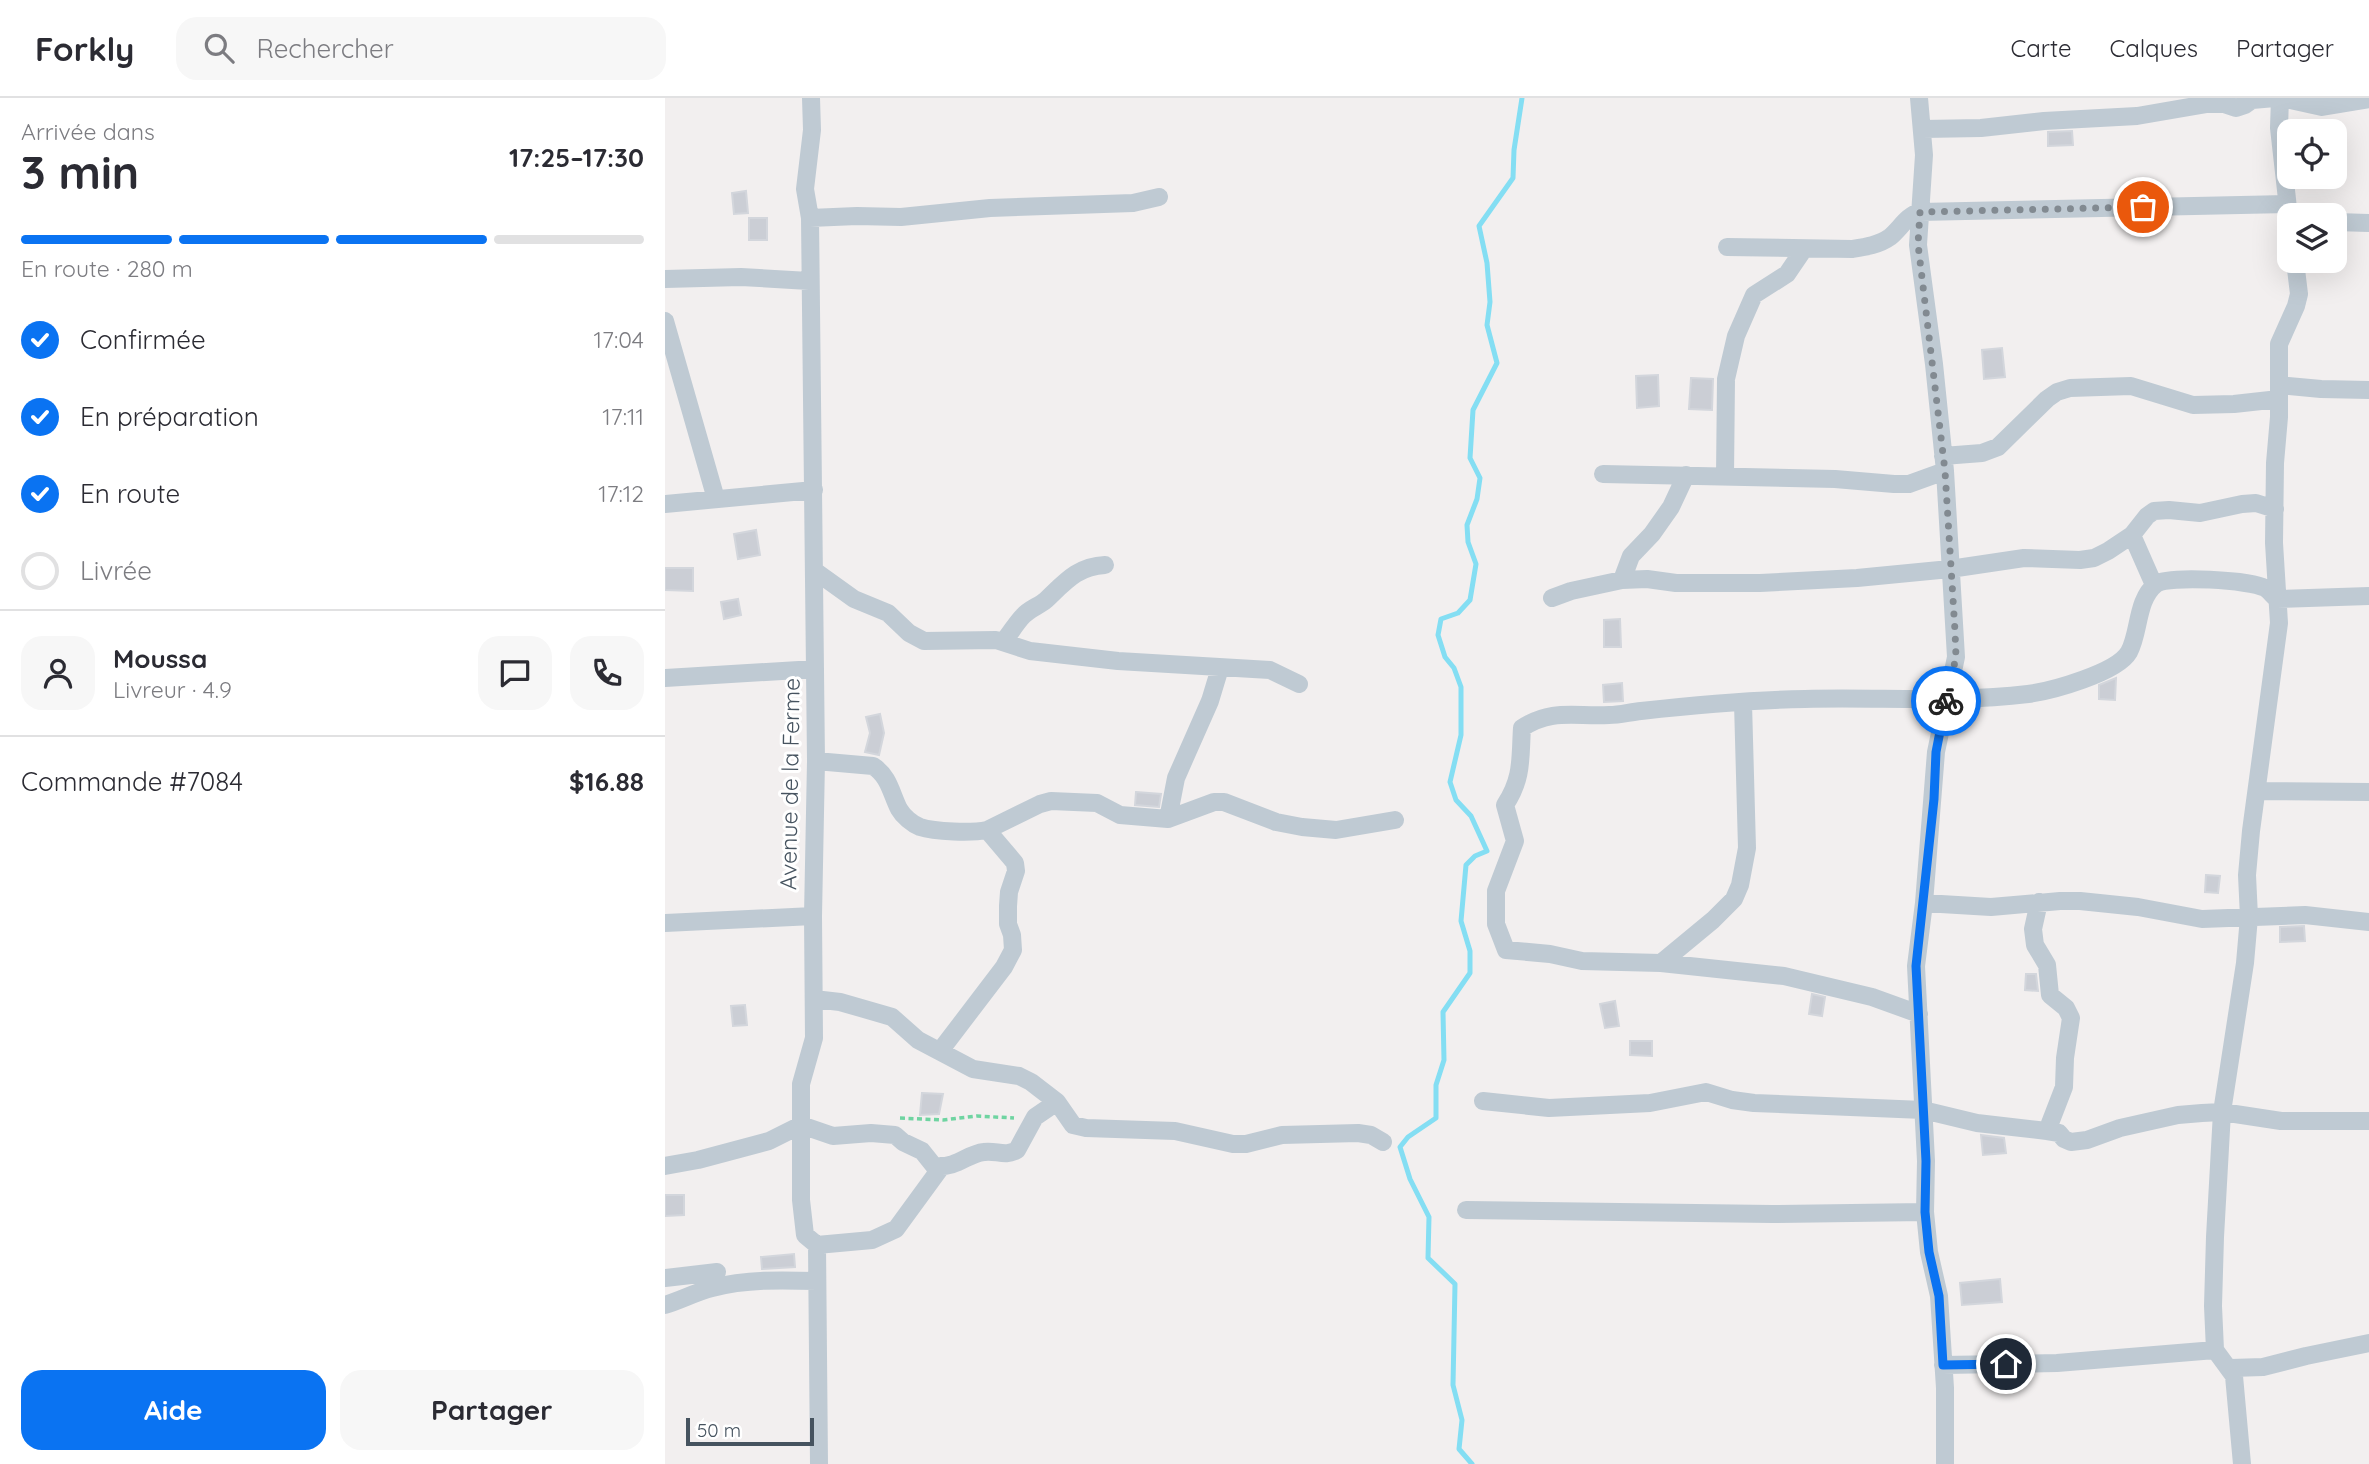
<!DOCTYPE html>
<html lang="fr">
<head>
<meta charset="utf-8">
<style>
  body { margin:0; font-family:Quicksand,sans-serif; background:#f7f7f7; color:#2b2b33; height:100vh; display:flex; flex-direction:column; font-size:26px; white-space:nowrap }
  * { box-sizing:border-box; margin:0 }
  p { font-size:23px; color:#7c7c81 }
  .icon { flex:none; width:38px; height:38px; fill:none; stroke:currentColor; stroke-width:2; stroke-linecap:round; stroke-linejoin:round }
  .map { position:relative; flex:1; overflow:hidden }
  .details { display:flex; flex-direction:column; background:#fff; width:665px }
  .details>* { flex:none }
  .buttons { position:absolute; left:1612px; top:21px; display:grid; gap:14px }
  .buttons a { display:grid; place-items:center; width:70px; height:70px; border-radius:14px; background:#fff; box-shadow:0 7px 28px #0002; font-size:35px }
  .scale { position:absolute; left:21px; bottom:18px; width:128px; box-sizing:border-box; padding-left:7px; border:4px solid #46535f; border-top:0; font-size:19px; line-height:24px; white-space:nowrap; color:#46535f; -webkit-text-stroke:5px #fff; paint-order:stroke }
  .pin { position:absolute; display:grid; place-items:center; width:60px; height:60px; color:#fff; margin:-30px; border:4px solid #fff; border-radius:50%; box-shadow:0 2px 7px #0007 }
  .courier { position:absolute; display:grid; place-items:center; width:70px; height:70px; margin:-35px; border:5px solid #0a73f2; border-radius:50%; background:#fff; color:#222; box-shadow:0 2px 9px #0007 }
  .headline em { font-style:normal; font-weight:700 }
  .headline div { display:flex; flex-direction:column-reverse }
  .headline { display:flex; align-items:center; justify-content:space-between; height:119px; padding:0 21px }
  h1 { font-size:46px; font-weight:700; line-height:52px }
  .bar { display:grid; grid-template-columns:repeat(4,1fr); gap:10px 7px; align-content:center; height:84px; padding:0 21px }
  .bar i { height:9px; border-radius:5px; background:#e1e1e2 }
  .bar .active { background:#0a73f2 }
  .bar p { grid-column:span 4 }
  .line { display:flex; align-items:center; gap:18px; padding:0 21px; border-top:2px solid #e1e1e2 }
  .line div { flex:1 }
  .round { display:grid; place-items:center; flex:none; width:74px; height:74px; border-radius:21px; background:#f7f7f7 }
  ol { padding:0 21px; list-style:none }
  li { display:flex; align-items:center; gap:21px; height:77px }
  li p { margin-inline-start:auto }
  li .icon { padding:7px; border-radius:50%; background:#0a73f2; color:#fff; stroke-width:4 }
  li:last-child { color:#7c7c81 }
  li i { width:38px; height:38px; border:4px solid #e1e1e2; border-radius:50% }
  .button { display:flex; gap:14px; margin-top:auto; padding:14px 21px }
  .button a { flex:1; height:80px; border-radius:21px; background:#0a73f2; color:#fff; font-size:28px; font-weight:700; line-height:80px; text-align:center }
  .button a+a { background:#f7f7f7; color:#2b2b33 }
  header { display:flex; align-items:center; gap:42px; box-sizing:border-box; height:98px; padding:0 35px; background:#fff; border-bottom:2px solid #e1e1e2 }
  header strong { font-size:33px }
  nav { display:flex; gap:38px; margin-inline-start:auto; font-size:24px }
  .search { width:490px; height:63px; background:#f7f7f7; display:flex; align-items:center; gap:18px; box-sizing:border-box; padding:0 24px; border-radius:21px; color:#7c7c81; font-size:26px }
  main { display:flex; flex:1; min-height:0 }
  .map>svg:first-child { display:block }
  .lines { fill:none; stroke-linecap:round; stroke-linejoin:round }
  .stream { stroke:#84def3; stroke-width:5 }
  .building { fill:#cbced5; stroke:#d3d6dc; stroke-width:2 }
  .path { stroke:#6fd4a1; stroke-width:3.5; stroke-dasharray:5 3.5; stroke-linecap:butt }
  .minor { stroke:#bfcad3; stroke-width:18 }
  .done { stroke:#828a91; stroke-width:7; stroke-dasharray:0 12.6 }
  .route { stroke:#0a73f2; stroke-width:9 }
  .labels { text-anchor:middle; stroke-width:6; stroke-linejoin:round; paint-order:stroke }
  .street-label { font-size:23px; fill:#46535f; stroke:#fff }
</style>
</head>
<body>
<header>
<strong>Forkly</strong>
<div class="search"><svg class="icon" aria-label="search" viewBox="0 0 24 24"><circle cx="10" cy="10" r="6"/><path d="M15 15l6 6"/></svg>Rechercher</div>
<nav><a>Carte</a><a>Calques</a><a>Partager</a></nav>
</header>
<main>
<section class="details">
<div class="headline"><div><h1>3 min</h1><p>Arrivée dans</p></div><em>17:25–17:30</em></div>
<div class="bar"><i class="active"></i><i class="active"></i><i class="active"></i><i></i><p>En route · 280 m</p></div>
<ol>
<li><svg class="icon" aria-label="check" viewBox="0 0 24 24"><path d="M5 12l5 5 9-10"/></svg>Confirmée<p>17:04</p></li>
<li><svg class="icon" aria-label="check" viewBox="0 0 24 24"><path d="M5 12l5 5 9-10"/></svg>En préparation<p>17:11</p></li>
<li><svg class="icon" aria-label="check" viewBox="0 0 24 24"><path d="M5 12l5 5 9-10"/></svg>En route<p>17:12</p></li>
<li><i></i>Livrée</li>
</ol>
<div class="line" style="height:126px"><a class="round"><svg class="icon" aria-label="person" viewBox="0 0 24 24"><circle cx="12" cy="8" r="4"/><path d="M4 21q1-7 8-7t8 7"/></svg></a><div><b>Moussa</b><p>Livreur · 4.9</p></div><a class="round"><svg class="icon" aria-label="chat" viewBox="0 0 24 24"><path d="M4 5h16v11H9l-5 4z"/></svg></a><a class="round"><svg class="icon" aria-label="phone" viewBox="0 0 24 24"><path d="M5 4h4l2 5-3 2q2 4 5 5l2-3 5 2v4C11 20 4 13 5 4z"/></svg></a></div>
<div class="line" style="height:91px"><div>Commande #7084</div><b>$16.88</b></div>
<div class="button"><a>Aide</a><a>Partager</a></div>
</section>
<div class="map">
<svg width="1704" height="1366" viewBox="0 0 1704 1366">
  <rect width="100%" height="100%" fill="#f2efef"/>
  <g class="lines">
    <!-- stream -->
    <path class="stream" d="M807,1366L794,1351L797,1322L788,1287L790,1186L763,1160L764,1119L745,1081L735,1049L743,1039L771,1020V987L779,962L778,914L805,875V853L796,823L801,767L810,758L822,753L806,718L791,702L785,684L796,637V589L789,570L780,559L773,537L776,521L793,515L805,502L811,466L803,444L802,427L812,401L815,380L805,360L808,312L832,265L822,227L825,204L822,165L814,128L848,80L849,52L857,0"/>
  </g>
  <!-- building -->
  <path class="building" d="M1407,33L1408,47L1383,48V34Z
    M81,93L83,115L69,116L67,95Z
    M84,120H102V142H84Z
    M1337,250L1340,279L1319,281L1317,252Z
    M993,277L994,308L972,310L971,278Z
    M1026,280L1048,281L1047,312L1024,311Z
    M91,432L95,457L73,461L69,436Z
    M0,470H28V493L0,492Z
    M73,501L76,517L59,521L56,504Z
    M955,521L956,549H939V522Z
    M1451,580L1450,602L1434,601V587Z
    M957,585L958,603L939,604L938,587Z
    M215,616L219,635L214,657L200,654L205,635L201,619Z
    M471,694L496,696L494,709L470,707Z
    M1541,777L1555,778L1553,795L1540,794Z
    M1639,828L1640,843L1615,844V829Z
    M1361,876H1371L1373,893L1360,892Z
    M1147,896L1160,899L1157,918L1144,916Z
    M950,903L954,928L940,930L935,906Z
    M80,907L82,927L68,928L66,908Z
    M965,943H987V958L965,957Z
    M257,995L278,996L274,1016L255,1017Z
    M1316,1037L1339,1040L1341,1055L1318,1057Z
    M0,1097H19V1117L0,1118Z
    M129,1156L130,1169L97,1171L96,1159Z
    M1335,1181L1337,1204L1297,1207L1295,1185Z"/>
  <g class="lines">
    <!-- path -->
    <path class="path" d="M235,1020L278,1022L312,1018L349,1020"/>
    <!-- minor -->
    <path class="minor" d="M146,0L147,32L140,91L145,120L151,663L148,818L149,940L136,986V1102L140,1137L152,1147L154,1366
      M1254,0L1259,57L1253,147L1269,266L1280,373L1291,559L1271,654L1259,805L1251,868L1261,1063L1260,1114L1264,1154L1274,1198L1280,1290V1366
      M1615,0L1614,30L1624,119
      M1616,0L1657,9L1704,1
      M1258,31L1316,30L1379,23L1472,18L1542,6H1559L1571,10L1580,7L1587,2L1610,0
      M145,120L192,118L236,119L325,110L468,105L494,99
      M1670,124L1704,125
      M1062,149L1187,151C1200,149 1214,147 1225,139C1236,130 1241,118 1255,114L1622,106
      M0,181L76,179L144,183
      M0,223L51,401
      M1614,287L1656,291L1704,292
      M1278,358L1317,355L1333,349L1382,301L1392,294L1405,290L1466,288L1528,307L1569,306L1614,301
      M938,376L1170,381L1229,386H1244L1280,373
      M1060,378L1061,281L1071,238L1089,197L1122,176L1139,151
      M0,406L149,392
      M1467,437L1489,487
      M150,473L189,501L223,515L244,535L259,543L331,542L365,553L453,563L605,572L634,586
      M957,482L966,458L987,436L1006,409L1021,377
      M887,500L906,493L957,482L982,481L1011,485H1095L1192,480L1285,471L1359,460L1415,462L1429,460L1443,453L1467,437L1482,418L1489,413L1504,412L1535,415L1577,406L1591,405L1610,411
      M338,544C345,536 351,525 358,518C364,511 374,508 381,502C400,484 413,468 440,467
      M0,580L150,571
      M151,663L208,668C224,678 226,695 234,711C238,718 247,726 255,729C270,734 307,735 322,732L375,706L386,703L432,705L455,717L503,721L549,704H559L611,724L637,729L671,732L730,722
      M1593,693L1704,694
      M503,721L511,680L545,603L555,570
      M1374,804L1368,831L1370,847L1382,867L1385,897L1401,910L1406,920L1400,960L1399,989L1382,1033
      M1259,805L1326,809L1395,803H1415L1473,809L1537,821L1640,817L1704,824
      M0,825L148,818
      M996,865L1048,822L1069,801L1075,787L1082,750L1078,605
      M149,901L175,904L227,919L253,942L308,971L354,978L366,984L392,1004L408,1027L421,1030L510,1033L568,1046H581L617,1037L693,1035L706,1037L718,1044
      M1254,916L1207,899L1119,878L996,865L917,863L885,856L841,852L831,826V793L850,743L840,707C858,680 855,660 857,630C887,610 911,619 944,617C955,617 965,614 976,613C1030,607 1085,602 1140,601C1214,599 1289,605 1363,596C1386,593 1452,575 1464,554C1475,534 1471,502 1491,486C1503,477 1586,482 1600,490C1604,492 1608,498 1612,501L1704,498
      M275,953L339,869L348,852L347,837L343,826V808L344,794L351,773L350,765L322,732
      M818,1003L884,1010L985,1005L1041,994L1067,1002L1089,1005L1258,1012L1312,1025L1382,1033L1394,1035L1399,1041L1406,1044L1422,1042L1455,1030L1513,1017L1537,1015L1557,1014L1616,1023H1704
      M0,1068L33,1062L104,1043L136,1027L168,1038L206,1035L230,1037L238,1044L257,1053L269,1068C294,1070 301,1056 319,1054C331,1052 340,1059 352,1052L370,1019L392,1004
      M801,1112L1107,1116L1260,1114
      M152,1147L207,1142L231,1131L277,1068
      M0,1180L52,1174
      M0,1207C16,1202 31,1194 47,1190C81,1181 117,1182 152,1183
      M1278,1267L1392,1265L1550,1252
      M1566,1270L1598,1269L1641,1258L1704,1245
      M1577,1366L1569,1278L1550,1252L1548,1208L1550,1139L1557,1014L1580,865L1584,819L1582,777L1586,733L1614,525L1609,445L1610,365L1614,319V246L1631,208L1634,196L1630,163"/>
  </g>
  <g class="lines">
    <!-- done -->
    <path class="done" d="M1281,603L1291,559L1290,533L1280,373L1253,146L1255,114L1478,109"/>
    <!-- route -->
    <path class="route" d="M1281,603L1271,654L1269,701L1251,868L1261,1063L1260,1114L1264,1154L1274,1198L1278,1267L1341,1266"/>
  </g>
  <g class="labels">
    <!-- street labels -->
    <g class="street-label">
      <text transform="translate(125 686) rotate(-89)" y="8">Avenue de la Ferme</text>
    </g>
  </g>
</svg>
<div class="buttons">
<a><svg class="icon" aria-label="locate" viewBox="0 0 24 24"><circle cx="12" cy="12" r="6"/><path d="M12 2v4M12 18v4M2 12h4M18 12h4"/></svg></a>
<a><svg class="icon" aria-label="layers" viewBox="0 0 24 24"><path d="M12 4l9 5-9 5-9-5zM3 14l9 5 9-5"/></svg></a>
</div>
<div class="scale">50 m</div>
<div class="pin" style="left:1478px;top:109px;background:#ea580c"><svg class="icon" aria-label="bag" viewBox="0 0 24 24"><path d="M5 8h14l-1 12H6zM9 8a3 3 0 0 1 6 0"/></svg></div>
<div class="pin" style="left:1341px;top:1266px;background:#1f2937"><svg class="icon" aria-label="home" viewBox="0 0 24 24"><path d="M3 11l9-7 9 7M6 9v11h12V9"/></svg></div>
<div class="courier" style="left:1281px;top:603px"><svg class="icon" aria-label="bike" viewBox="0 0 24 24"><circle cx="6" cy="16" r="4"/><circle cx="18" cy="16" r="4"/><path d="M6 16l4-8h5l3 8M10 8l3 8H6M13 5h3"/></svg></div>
</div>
</main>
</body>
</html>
